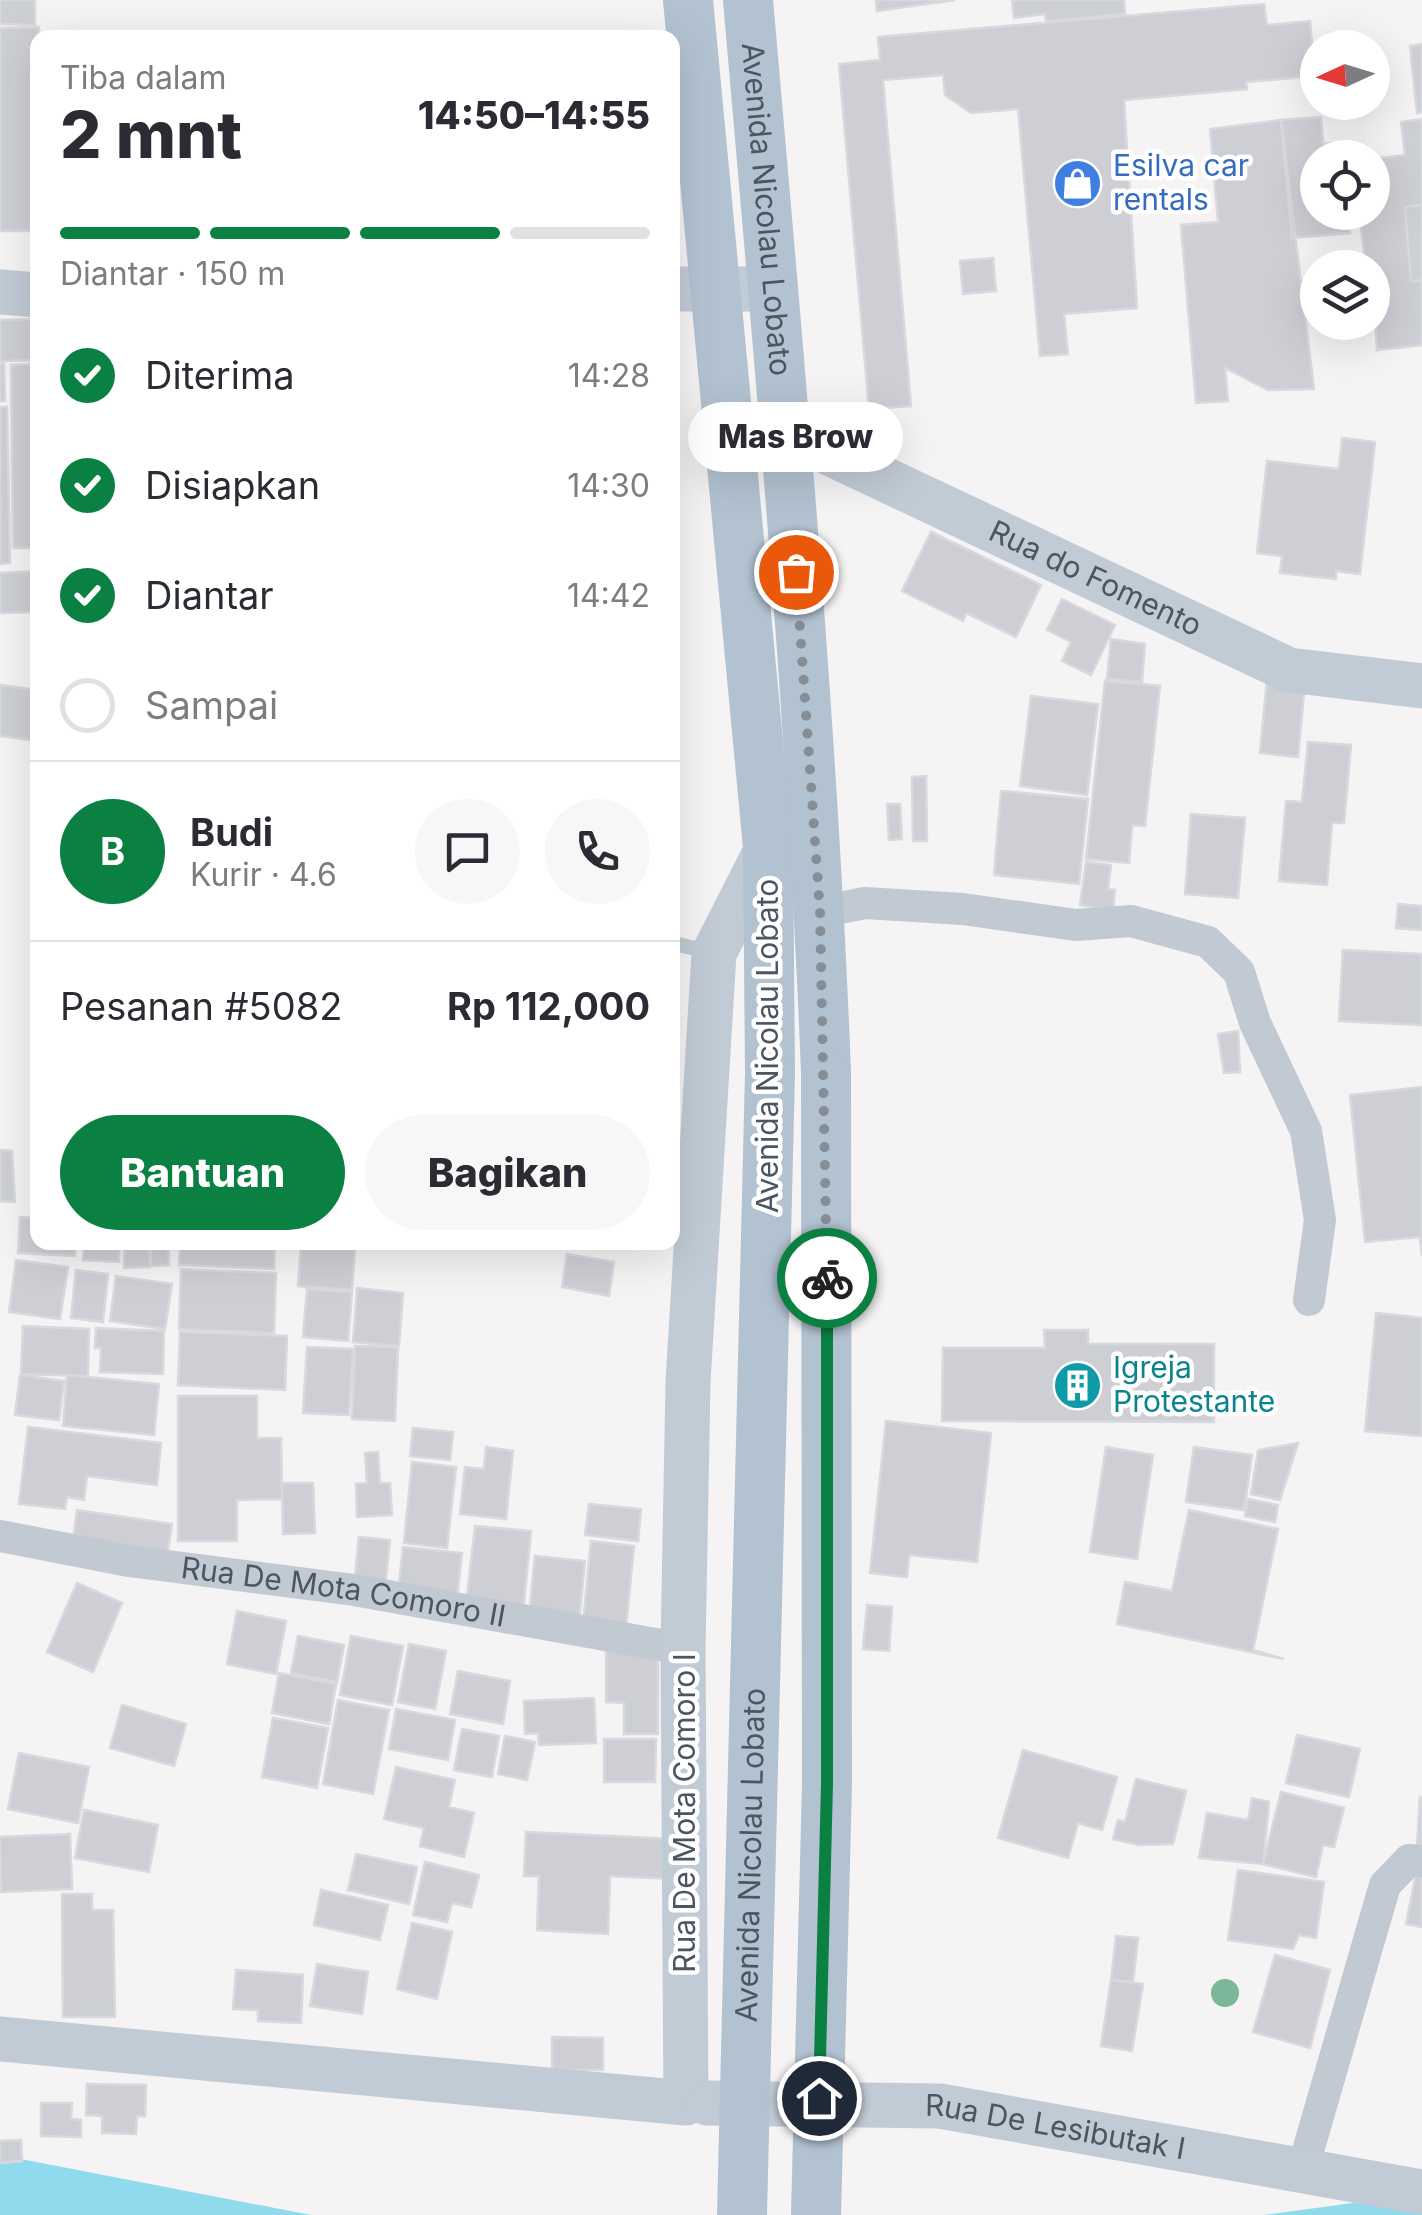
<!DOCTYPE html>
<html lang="id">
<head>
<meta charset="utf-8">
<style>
  body { margin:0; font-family:Inter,sans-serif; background:#f7f7f7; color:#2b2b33; height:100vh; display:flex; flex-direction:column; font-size:38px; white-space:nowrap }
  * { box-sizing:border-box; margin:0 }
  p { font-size:32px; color:#7c7c81 }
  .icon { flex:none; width:55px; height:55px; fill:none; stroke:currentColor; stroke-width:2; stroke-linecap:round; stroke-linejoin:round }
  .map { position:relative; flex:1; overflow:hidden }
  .sheet { position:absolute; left:30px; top:30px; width:650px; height:1220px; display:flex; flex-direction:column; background:#fff; border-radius:20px; box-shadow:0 10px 40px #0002 }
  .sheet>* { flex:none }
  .needle { width:65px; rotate:266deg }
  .fabs { position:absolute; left:1300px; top:30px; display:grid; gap:20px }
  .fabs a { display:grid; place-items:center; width:90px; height:90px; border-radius:50%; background:#fff; box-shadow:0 10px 40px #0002; font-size:50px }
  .pin { position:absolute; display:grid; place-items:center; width:85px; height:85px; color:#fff; margin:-42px; border:5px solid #fff; border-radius:50%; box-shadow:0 2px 10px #0007 }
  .courier { position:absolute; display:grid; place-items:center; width:100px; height:100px; margin:-50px; border:8px solid #0b8043; border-radius:50%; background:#fff; color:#222; box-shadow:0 2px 12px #0007 }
  .bubble { position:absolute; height:70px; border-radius:35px; background:#fff; box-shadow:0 10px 40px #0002; font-size:32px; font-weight:800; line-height:70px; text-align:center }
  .overview em { font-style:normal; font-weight:800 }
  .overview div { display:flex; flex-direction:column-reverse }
  .overview { display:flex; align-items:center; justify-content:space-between; height:170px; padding:0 30px }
  h1 { font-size:65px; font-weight:800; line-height:75px }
  .bar { display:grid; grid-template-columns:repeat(4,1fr); gap:15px 10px; align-content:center; height:120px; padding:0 30px }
  .bar i { height:12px; border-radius:8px; background:#e1e1e2 }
  .bar .current { background:#0b8043 }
  .bar p { grid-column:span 4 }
  .line { display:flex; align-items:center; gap:25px; padding:0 30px; border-top:2px solid #e1e1e2 }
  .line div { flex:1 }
  .round { display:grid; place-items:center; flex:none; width:105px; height:105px; border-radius:52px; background:#f7f7f7 }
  ol { padding:0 30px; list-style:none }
  li { display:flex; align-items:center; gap:30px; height:110px }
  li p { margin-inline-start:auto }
  li .icon { padding:10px; border-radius:50%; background:#0b8043; color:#fff; stroke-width:4 }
  li:last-child { color:#7c7c81 }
  li i { width:55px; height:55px; border:5px solid #e1e1e2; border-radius:50% }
  .action { display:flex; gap:20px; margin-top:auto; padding:20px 30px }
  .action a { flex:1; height:115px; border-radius:60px; background:#0b8043; color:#fff; font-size:40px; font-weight:800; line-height:115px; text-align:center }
  .action a+a { background:#f7f7f7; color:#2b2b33 }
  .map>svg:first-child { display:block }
  .water { fill:#90daee }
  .building { fill:#cdcfd5; stroke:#d7d9de; stroke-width:2.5 }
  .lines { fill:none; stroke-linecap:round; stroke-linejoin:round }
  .lane { stroke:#c1cad2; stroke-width:15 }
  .street { stroke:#c1cad2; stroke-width:32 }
  .secondary { stroke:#c1cbd6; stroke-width:45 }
  .primary { stroke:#b3c2d1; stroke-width:50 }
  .primary-bridge { stroke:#b3c2d1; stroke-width:50 }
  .tree { fill:#7bb799 }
  .done { stroke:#868d94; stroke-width:10; stroke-dasharray:0 18 }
  .route { stroke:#0b8043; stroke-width:12 }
  .labels { text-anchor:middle; stroke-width:9; stroke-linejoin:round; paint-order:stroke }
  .shop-label { font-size:30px; fill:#366cbe; stroke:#fff; text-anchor:start }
  .street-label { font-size:30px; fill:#4a5661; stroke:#fff }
  .culture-label { font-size:30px; fill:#0d838f; stroke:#fff; text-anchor:start }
</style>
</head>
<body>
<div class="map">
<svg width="1422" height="2215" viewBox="0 0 1422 2215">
  <rect width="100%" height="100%" fill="#f5f3f3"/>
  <!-- water -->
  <path class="water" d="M0,2155L311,2215H0Z
    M1411,2195L1422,2198V2215H1264Z"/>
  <!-- building -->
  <path class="building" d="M0,0H35V25L0,24Z
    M876,0H955L877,11Z
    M1012,0H1124L1125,14L1046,21L1045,14L1014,18Z
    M1264,4L1267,25L1310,21L1315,76L1246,82L1247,89L1124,100L1137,308L1064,314L1068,354L1040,356L1018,109L971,113L945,95L943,75L883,80L911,406L869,409L839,64L880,60L878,37Z
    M39,27L38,231H0V28Z
    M1422,44V112L1417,113L1410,46Z
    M1321,117L1323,144L1342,142L1343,158H1318V212H1348L1350,233L1292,238L1281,120Z
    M1422,119V345L1377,350L1372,268H1366L1359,212H1372V159L1405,155L1401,122Z
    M1281,120L1314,389L1268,390L1225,368L1228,401L1196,403L1181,225L1218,222L1210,129Z
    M1422,205V280L1411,281L1405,207Z
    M993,258L996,291L963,294L960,261Z
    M38,319V360L0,361V320Z
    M4,363L5,401H0V364Z
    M38,364V548H13L11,365Z
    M0,407H7L10,563L0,564Z
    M1342,438L1375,442L1360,574L1336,571V579L1280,573L1282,556L1257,553L1267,461L1339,469Z
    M931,532L1041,585L1016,637L966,613L963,621L902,591Z
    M38,571V612L0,613V573Z
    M1062,599L1115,625L1091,675L1062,661L1071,642L1047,630Z
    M1111,639L1145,644L1142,682L1107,679Z
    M1267,679L1305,683L1298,757L1260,753Z
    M1105,681L1160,686L1145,826L1132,825L1129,863L1086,859Z
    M0,685L38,690V741L0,736Z
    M1031,696L1098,704L1087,795L1020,786Z
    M1308,742L1351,745L1344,823H1332L1327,885L1279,881L1286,801L1302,802Z
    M926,776L927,841H913L912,777Z
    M1001,791L1088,799L1079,884L994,875Z
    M887,804H900L902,839L889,840Z
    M1191,814L1245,818L1238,898L1185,894Z
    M1086,862L1111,865L1108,889L1115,890L1113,910L1080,905Z
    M1398,904L1422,906V930L1396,928Z
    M1343,950L1422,954V1025L1339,1021Z
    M672,1020H675L676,1112H672Z
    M1238,1031L1240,1072L1224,1073L1218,1034Z
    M1422,1087V1256L1420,1237L1365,1242L1350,1095Z
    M0,1150L12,1151L15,1202L0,1201Z
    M20,1217L38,1218V1242H76L75,1256L18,1253Z
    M84,1242H120L119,1262L83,1260Z
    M124,1242H149L150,1267L124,1268Z
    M151,1242H168L169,1265L151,1266Z
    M180,1242H275L274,1269L179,1265Z
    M301,1245L355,1248L352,1290L298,1286Z
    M567,1254L614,1262L609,1296L562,1287Z
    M16,1260L68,1267L60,1319L9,1312Z
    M181,1269L276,1273L274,1333L179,1329Z
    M76,1270L108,1274L103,1322L71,1318Z
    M116,1276L172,1284L165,1329L110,1321Z
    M357,1288L403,1293L399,1346L353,1342Z
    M307,1289L352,1292L348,1341L303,1337Z
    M1376,1313L1422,1318V1436L1365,1431Z
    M23,1326L89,1329L88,1376L21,1374Z
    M96,1328L164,1331L163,1374L100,1372L101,1348H95Z
    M1044,1330H1088V1344H1214V1422L942,1421L943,1348H1045Z
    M180,1332L287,1336L285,1390L178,1385Z
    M355,1346L398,1347L395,1421L352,1419Z
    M307,1347L353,1349L349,1415L303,1413Z
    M20,1375L64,1381L59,1420L15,1415Z
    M67,1375L159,1384L154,1435L63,1426Z
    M178,1396H257V1438H281L282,1499L237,1500V1541H178Z
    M886,1421L991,1433L977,1562L909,1555L907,1577L870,1573Z
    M28,1427L161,1443L157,1485L87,1476L84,1500L67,1497L65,1509L19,1504Z
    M413,1428L453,1432L450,1460L410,1456Z
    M1298,1443L1280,1500L1251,1494L1258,1450Z
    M486,1447L513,1451L506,1519L460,1514L465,1467L484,1469Z
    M1106,1447L1153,1455L1137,1559L1090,1552Z
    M1194,1447L1252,1455L1244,1510L1186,1502Z
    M378,1452L380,1483H390L392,1515L357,1517L356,1484L367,1483L365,1453Z
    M412,1462L456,1467L447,1548L404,1543Z
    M282,1483H313L315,1533L283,1534Z
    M1248,1499L1278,1505L1275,1522L1245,1516Z
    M589,1504L641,1509L638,1541L585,1535Z
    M77,1510L172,1524L166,1563L72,1548Z
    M1189,1510L1278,1529L1253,1650L1284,1659L1117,1624L1125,1582L1172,1591Z
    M475,1526L531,1531L523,1612L466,1606Z
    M359,1537L390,1540L385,1588L354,1585Z
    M591,1541L634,1546L626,1628L583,1624Z
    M403,1547L462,1553L457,1599L398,1593Z
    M535,1556L585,1561L579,1622L529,1617Z
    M77,1583L122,1603L93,1672L47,1652Z
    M867,1605L892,1607L889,1651L863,1649Z
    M237,1611L286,1621L276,1674L227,1664Z
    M298,1636L344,1645L337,1682L291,1673Z
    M351,1636L403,1646L392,1705L340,1695Z
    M409,1644L446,1651L435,1709L398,1702Z
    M606,1649L658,1650V1734H624V1703L606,1702Z
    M458,1671L510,1681L503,1724L450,1714Z
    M279,1673L336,1684L329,1724L272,1713Z
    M594,1698L596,1743L539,1745L538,1733L525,1734L524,1701Z
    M338,1700L389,1710L373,1794L323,1784Z
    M122,1705L186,1724L174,1766L110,1748Z
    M396,1709L455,1720L448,1760L389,1749Z
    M273,1718L328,1728L317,1788L262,1777Z
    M462,1729L499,1736L492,1777L454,1770Z
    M1297,1735L1360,1749L1349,1797L1286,1783Z
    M505,1736L535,1742L527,1780L498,1774Z
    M604,1739H656L655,1782H604Z
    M1023,1750L1117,1777L1102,1830L1078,1823L1068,1858L998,1838Z
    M19,1753L89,1767L78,1823L8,1809Z
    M396,1767L455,1780L449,1807L474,1813L464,1857L420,1846L424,1828L384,1819Z
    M1136,1779L1186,1791L1173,1844L1139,1845L1113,1839L1118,1820L1125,1822Z
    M1281,1792L1344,1808L1334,1847L1323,1845L1316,1877L1263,1864Z
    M1420,1797L1422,1798V1845H1417Z
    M1252,1798L1269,1802L1263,1864L1199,1858L1207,1813L1248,1820Z
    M84,1810L158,1825L149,1872L75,1858Z
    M526,1832L674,1839L672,1879L610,1876L608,1934L537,1930L539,1876H524Z
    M70,1834L72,1889L1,1892L0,1837Z
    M356,1854L417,1867L409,1904L348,1890Z
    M425,1862L479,1875L471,1907L452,1903L447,1922L413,1915Z
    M1418,1864L1422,1865V1927L1406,1924Z
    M1238,1870L1324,1882L1316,1938L1299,1935L1293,1949L1228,1940Z
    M321,1890L388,1905L380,1940L314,1925Z
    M62,1894H92V1910H113L115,2017H63Z
    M412,1923L452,1932L437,1999L397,1989Z
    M1116,1936L1138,1938L1133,1982L1111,1980Z
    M1275,1955L1330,1970L1310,2048L1253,2032Z
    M317,1964L368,1972L362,2014L310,2006Z
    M236,1970L303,1975L301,2023L258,2021V2010L233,2009Z
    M1111,1980L1143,1984L1132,2051L1101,2046Z
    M552,2037L603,2038V2070H552Z
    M87,2084L146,2085L145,2116H137L136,2134L102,2133V2116L86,2115Z
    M41,2103H72L71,2119L81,2120V2137L41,2136Z
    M21,2140L22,2161L0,2163V2141Z"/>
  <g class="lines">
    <!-- lane -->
    <path class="lane" d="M672,943L710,952"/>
    <!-- street -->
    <g class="street">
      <path d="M820,912L865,903L963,909L1076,925L1131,921L1208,942L1239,972L1255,1023L1306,1131L1320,1220L1309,1300"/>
      <path id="s1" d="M0,1536L129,1561L354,1590L683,1649"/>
      <path d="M1303,2168L1385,1885L1409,1860L1422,1861"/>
    </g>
    <!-- secondary -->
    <g class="secondary">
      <path d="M672,289H773"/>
      <path d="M0,292L38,295"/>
      <path id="s2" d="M786,421L827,452L1289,670L1422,686"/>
      <path d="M0,2039L686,2103L683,1649L688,1382L714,953L768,847"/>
      <path id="s3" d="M707,2103L940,2106L1422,2192"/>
    </g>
    <!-- primary -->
    <g class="primary">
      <path d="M688,0L768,847L770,1073"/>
      <path id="s4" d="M748,0C779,357 812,714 826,1072"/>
    </g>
    <!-- primary-bridge -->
    <g class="primary-bridge">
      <path id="s5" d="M742,2215L770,1073"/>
      <path d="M816,2215L827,1784L826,1072"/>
    </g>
  </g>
  <!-- trees -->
  <circle class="tree" cx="1225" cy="1993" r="14"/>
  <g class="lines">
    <!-- done -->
    <path class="done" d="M796,572L820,912L827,1278"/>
    <!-- route -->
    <path class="route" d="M819,2098L827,1784V1278"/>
  </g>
  <!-- icons -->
  <defs>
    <symbol id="shop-disc" viewBox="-11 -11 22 22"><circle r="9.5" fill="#3f7fe0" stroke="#fff"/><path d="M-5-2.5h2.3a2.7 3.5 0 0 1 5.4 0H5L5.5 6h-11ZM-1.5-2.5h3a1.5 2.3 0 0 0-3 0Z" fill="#fff"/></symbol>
    <symbol id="building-disc" viewBox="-11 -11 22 22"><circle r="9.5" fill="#0f9aa8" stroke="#fff"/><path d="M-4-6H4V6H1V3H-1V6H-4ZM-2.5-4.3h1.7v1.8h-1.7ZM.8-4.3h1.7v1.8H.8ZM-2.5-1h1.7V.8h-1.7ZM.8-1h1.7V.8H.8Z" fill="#fff"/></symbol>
  </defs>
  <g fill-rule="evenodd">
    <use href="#shop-disc" x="1050" y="156" width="55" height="55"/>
    <use href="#building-disc" x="1050" y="1358" width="55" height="55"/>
  </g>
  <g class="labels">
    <!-- shop labels -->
    <g class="shop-label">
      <text x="1113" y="176">Esilva car<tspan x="1113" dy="34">rentals</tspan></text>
    </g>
    <!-- street labels -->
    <g class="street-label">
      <text dy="10" stroke="none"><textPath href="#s4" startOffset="210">Avenida Nicolau Lobato</textPath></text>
      <text dy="10" stroke="none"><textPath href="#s2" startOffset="348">Rua do Fomento</textPath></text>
      <text transform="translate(768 1046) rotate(-90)" y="10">Avenida Nicolau Lobato</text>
      <text dy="10" stroke="none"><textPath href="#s1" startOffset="348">Rua De Mota Comoro II</textPath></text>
      <text transform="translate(685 1813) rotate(-90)" y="10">Rua De Mota Comoro I</text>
      <text dy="10" stroke="none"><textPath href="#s5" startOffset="360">Avenida Nicolau Lobato</textPath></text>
      <text dy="10" stroke="none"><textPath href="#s3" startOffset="350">Rua De Lesibutak I</textPath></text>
    </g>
    <!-- culture labels -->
    <g class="culture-label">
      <text x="1113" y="1378">Igreja<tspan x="1113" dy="34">Protestante</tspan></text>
    </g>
  </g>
</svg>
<div class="fabs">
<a><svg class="needle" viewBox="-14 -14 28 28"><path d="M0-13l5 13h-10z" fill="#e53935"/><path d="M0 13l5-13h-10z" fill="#7c7c81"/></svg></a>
<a><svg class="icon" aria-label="locate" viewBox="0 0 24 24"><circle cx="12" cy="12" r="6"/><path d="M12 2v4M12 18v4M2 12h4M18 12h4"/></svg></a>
<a><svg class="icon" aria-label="layers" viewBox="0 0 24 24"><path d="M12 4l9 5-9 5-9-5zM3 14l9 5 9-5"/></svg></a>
</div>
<div class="pin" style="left:796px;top:572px;background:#ea580c"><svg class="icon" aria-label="bag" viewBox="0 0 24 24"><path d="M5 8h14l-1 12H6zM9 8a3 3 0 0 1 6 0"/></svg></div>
<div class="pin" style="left:819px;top:2098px;background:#1f2937"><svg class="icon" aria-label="home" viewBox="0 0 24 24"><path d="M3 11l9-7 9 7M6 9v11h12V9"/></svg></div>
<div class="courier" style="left:827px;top:1278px"><svg class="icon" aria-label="bike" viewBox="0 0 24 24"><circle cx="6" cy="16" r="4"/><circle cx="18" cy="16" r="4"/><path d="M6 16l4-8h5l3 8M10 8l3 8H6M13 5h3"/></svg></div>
<div class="bubble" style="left:688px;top:402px;width:215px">Mas Brow</div>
<section class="sheet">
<div class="overview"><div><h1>2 mnt</h1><p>Tiba dalam</p></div><em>14:50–14:55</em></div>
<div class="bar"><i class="current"></i><i class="current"></i><i class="current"></i><i></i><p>Diantar · 150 m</p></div>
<ol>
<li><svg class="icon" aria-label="check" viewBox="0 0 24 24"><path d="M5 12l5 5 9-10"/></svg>Diterima<p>14:28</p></li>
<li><svg class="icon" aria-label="check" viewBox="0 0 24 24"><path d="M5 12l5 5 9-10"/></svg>Disiapkan<p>14:30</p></li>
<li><svg class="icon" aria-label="check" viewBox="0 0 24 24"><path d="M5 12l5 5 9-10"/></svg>Diantar<p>14:42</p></li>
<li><i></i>Sampai</li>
</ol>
<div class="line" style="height:180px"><b class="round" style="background:#0b8043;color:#fff">B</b><div><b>Budi</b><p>Kurir · 4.6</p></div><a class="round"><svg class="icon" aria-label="chat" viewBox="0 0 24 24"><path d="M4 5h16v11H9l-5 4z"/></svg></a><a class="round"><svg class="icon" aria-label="phone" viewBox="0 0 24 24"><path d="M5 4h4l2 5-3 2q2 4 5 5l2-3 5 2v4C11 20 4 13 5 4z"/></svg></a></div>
<div class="line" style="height:130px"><div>Pesanan #5082</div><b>Rp 112,000</b></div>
<div class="action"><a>Bantuan</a><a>Bagikan</a></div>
</section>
</div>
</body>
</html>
